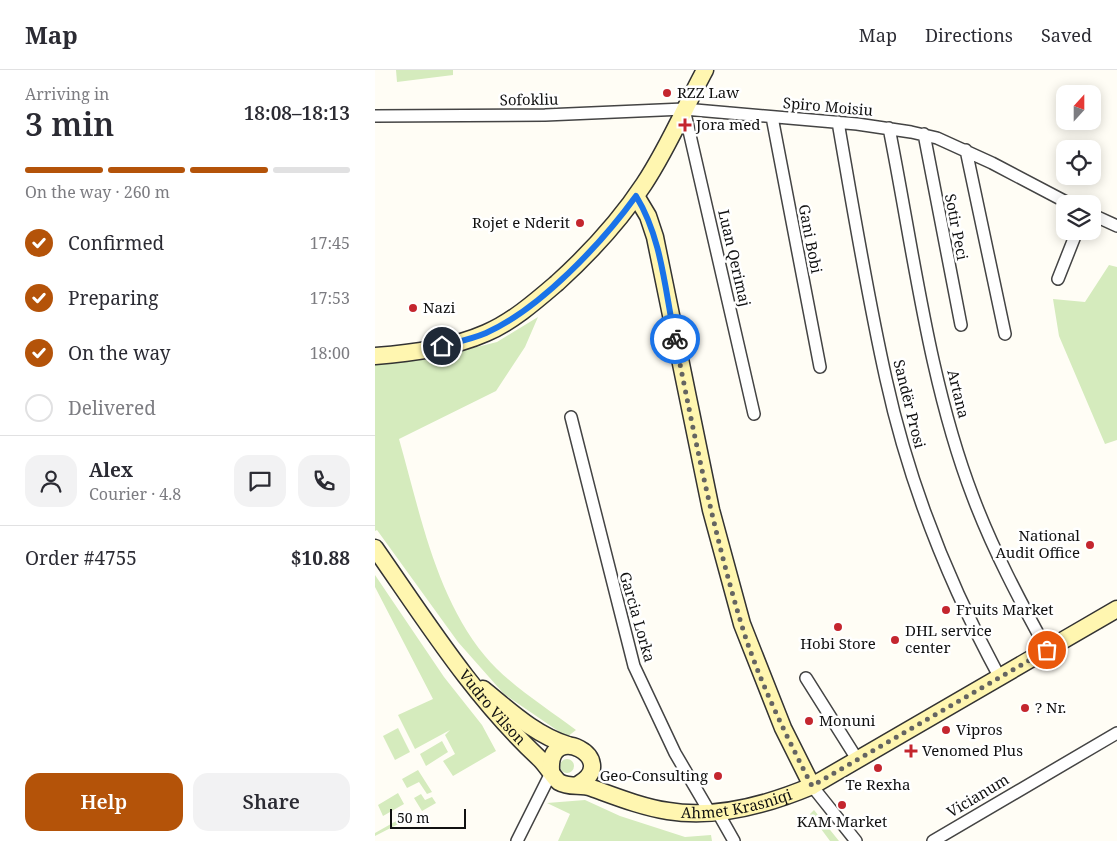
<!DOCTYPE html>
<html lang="en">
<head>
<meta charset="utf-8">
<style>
  body { margin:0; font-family:"Noto Serif",serif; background:#f2f2f3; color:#2b2b33; height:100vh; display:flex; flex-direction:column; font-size:19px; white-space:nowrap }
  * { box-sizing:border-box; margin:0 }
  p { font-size:16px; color:#7c7c81 }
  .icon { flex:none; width:28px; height:28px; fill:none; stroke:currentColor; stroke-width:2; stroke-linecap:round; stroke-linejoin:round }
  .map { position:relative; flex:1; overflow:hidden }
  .side { display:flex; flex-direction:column; background:#fff; width:375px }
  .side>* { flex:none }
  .needle { width:32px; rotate:21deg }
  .buttons { position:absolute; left:681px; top:15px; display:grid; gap:10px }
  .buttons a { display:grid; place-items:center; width:45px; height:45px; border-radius:10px; background:#fff; box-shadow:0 2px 12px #0003; font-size:25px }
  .scale { position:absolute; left:15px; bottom:12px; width:76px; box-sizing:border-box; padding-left:5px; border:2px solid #111; border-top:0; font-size:14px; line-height:18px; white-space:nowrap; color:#111; -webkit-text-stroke:4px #fff; paint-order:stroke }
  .pin { position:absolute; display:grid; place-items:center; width:42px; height:42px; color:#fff; margin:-21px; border:2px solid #fff; border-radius:50%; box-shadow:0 1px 5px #0007 }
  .courier { position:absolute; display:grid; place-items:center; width:50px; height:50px; margin:-25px; border:4px solid #1a73e8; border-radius:50%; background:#fff; color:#222; box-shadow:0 1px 6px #0007 }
  .summary em { font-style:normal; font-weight:600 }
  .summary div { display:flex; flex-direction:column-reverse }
  .summary { display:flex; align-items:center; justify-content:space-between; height:85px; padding:0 25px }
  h1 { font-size:32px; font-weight:600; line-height:38px }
  .bar { display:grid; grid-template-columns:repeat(4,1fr); gap:8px 5px; align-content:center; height:60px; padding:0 25px }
  .bar i { height:6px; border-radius:4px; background:#e1e1e2 }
  .bar .active { background:#b45309 }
  .bar p { grid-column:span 4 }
  .line { display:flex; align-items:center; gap:12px; padding:0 25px; border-top:1px solid #e1e1e2 }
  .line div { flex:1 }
  .round { display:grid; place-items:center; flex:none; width:52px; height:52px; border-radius:15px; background:#f2f2f3 }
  ol { padding:0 25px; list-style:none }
  li { display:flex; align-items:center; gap:15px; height:55px }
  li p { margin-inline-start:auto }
  li .icon { padding:5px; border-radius:50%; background:#b45309; color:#fff; stroke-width:4 }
  li:last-child { color:#7c7c81 }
  li i { width:28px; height:28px; border:2px solid #e1e1e2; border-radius:50% }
  .primary-button { display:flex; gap:10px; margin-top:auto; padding:10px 25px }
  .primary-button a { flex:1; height:58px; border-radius:15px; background:#b45309; color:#fff; font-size:20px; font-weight:600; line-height:58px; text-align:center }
  .primary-button a+a { background:#f2f2f3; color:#2b2b33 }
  header { display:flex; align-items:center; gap:30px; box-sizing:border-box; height:70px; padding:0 25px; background:#fff; border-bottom:1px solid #e1e1e2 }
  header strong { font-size:24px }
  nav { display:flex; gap:28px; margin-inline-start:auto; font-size:18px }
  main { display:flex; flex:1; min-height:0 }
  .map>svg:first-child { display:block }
  .green { fill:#d5ebbd }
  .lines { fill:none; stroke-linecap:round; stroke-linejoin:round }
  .street-casing { stroke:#444; stroke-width:14 }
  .secondary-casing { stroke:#333; stroke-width:19 }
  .street { stroke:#fff; stroke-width:11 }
  .secondary { stroke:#fff6b0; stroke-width:16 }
  .done { stroke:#646461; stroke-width:5; stroke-dasharray:0 9 }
  .route { stroke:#1a73e8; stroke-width:6 }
  .poi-dot { fill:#c4262e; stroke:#fff; stroke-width:2 }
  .labels { text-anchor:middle; stroke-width:5; stroke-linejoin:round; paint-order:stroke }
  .poi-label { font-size:15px; fill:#111; stroke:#fff; text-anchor:start }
  .street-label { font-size:15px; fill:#111; stroke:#fff }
</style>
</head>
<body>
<header>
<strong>Map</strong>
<nav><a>Map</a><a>Directions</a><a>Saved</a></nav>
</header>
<main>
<section class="side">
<div class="summary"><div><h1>3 min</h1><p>Arriving in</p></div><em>18:08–18:13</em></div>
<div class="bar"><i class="active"></i><i class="active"></i><i class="active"></i><i></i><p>On the way · 260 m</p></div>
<ol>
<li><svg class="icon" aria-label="check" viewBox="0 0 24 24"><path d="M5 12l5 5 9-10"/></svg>Confirmed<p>17:45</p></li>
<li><svg class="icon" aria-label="check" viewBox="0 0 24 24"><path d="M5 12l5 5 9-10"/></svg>Preparing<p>17:53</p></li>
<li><svg class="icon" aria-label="check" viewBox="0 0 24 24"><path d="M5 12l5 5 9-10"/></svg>On the way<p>18:00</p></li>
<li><i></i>Delivered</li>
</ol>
<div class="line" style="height:90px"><a class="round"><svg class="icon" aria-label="person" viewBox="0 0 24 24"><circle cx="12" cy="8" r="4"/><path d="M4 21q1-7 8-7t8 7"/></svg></a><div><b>Alex</b><p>Courier · 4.8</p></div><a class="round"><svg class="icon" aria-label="chat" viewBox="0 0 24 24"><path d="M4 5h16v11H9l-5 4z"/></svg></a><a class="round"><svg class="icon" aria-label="phone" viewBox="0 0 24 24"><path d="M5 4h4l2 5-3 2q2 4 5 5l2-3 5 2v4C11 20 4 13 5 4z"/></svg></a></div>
<div class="line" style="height:65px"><div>Order #4755</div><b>$10.88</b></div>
<div class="primary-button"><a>Help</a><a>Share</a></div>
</section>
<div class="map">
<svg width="742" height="771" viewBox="0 0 742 771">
  <rect width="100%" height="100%" fill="#fffdf5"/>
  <!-- green -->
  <path class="green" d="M21,0H78V5L22,12Z
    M734,195L742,197V370L730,374L684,266L678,229L710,232Z
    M163,247L150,277L121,321L24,369C45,442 60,525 110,586C132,613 173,639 201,660L192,667L129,624L83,572L2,460L0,461V293L54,289L122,272Z
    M0,505L69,607L107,655L121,681L78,706L68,691L80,684L70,665L75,660L40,679L23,645L58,629L0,517Z
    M23,658L35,682L20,690L8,666Z
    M67,671L73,682L51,696L45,684Z
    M185 696a7 7 0 1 1 14 0a7 7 0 1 1-14 0Z
    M43,700L57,722L52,724L44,712L32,718L27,709Z
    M23,723L29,734L8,746L3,735Z
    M46,724L50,730L57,727L61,733L47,741L39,728Z
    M210,730L245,746L310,767L336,765L337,771H183L195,744L172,733Z
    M439,740L464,771H455L435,744Z
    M30,746L33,749L0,766V763Z"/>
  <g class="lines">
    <defs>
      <path id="street" d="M309,39L379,344
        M0,46L170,45L309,39L482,54L536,62L562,68L617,93L695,134
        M397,47L445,297
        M463,52C478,138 492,224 511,309C534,414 574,514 625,608
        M514,58C538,178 554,313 598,427C618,480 645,531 672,580
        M549,64L586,255
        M591,80L630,264
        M718,145L742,156
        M683,209L702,161
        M196,347L259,596L300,683L334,741
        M431,608L482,689
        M437,716L481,771
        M342,741L359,771
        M142,771L177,701
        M558,771L742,663"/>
      <g id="secondary">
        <path d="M261,126L273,146L280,167L336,440L367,554L408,658L437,716"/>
        <path d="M0,286C37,283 77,278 111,263C137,252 161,231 182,213C215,183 244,152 269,114C293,78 310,37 330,0"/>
        <path id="s1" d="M0,478C51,551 99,628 165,689C172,696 179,708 184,712C194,718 206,714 217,718C242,727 267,737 293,741C340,749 394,734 437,716L742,539"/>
        <path d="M108,619C134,640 160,665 193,675"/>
        <path d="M176,700C173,650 246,689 204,714"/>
      </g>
    </defs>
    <!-- street casing -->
    <use href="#street" class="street-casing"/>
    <!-- secondary casing -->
    <use href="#secondary" class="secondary-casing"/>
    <!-- street -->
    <use href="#street" class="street"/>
    <!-- secondary -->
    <use href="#secondary" class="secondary"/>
  </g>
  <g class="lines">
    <!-- done -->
    <path class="done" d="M300,269C319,364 338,460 366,553C383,609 410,663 437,716L672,580"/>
    <!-- route -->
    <path class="route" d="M67,276C82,272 97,269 111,263C165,239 227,173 261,126C287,168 290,221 300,269"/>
  </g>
  <!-- markers -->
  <g class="poi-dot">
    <circle cx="292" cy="23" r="5"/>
    <path d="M307.5 47.5h5v5h5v5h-5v5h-5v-5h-5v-5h5z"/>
    <circle cx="205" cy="153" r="5"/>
    <circle cx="38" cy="238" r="5"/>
    <circle cx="715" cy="475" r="5"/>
    <circle cx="571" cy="540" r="5"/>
    <circle cx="463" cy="557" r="5"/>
    <circle cx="520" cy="570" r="5"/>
    <circle cx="650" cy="638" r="5"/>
    <circle cx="434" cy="651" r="5"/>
    <circle cx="571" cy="660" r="5"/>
    <path d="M533.5 673.5h5v5h5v5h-5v5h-5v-5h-5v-5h5z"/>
    <circle cx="503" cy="698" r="5"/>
    <circle cx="343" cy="706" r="5"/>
    <circle cx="467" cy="735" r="5"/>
  </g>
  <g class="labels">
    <!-- poi labels -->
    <g class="poi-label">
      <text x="302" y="28">RZZ Law</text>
      <text x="321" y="60">Jora med</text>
      <text x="195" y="158" text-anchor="end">Rojet e Nderit</text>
      <text x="48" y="243">Nazi</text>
      <text x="705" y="471" text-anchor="end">National<tspan x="705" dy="17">Audit Office</tspan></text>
      <text x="581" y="545">Fruits Market</text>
      <text x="530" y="566">DHL service<tspan x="530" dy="17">center</tspan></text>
      <text x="463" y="579" text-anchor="middle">Hobi Store</text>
      <text x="660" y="643">? Nr.</text>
      <text x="444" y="656">Monuni</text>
      <text x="581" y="665">Vipros</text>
      <text x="547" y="686">Venomed Plus</text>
      <text x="333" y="711" text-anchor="end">Geo-Consulting</text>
      <text x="503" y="720" text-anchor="middle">Te Rexha</text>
      <text x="467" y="757" text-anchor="middle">KAM Market</text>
    </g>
    <!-- street labels -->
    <g class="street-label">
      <text transform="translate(154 30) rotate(-1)" y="5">Sofokliu</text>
      <text transform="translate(453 37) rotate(5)" y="5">Spiro Moisiu</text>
      <text transform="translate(581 157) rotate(79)" y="5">Sotir Peci</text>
      <text transform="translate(435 169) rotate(79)" y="5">Gani Bobi</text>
      <text transform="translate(359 188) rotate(77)" y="5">Luan Qerimaj</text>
      <text transform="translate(583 324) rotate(76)" y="5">Artana</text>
      <text transform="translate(534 334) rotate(76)" y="5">Sandër Prosi</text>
      <text transform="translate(262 547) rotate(74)" y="5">Garcia Lorka</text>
      <text dy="5" stroke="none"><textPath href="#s1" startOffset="198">Vudro Vilson</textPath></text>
      <text transform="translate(603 726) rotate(-31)" y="5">Vicianum</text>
      <text dy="5" stroke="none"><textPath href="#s1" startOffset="481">Ahmet Krasniqi</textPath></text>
    </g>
  </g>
</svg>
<div class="buttons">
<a><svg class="needle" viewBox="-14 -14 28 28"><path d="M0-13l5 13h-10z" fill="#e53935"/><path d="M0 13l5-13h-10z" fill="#7c7c81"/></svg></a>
<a><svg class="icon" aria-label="locate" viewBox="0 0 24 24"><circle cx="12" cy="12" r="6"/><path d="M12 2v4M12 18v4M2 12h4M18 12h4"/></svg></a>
<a><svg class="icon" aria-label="layers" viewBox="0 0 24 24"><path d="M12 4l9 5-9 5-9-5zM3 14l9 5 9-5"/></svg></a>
</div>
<div class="scale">50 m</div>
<div class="pin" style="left:672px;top:580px;background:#ea580c"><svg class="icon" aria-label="bag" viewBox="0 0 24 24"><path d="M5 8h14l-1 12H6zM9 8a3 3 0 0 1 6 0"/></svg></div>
<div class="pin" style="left:67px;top:276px;background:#1f2937"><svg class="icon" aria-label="home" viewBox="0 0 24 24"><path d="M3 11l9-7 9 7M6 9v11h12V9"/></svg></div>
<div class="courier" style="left:300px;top:269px"><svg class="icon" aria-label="bike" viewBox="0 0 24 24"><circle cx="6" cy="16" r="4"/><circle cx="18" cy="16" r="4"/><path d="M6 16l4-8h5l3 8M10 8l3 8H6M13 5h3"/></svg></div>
</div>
</main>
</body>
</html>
